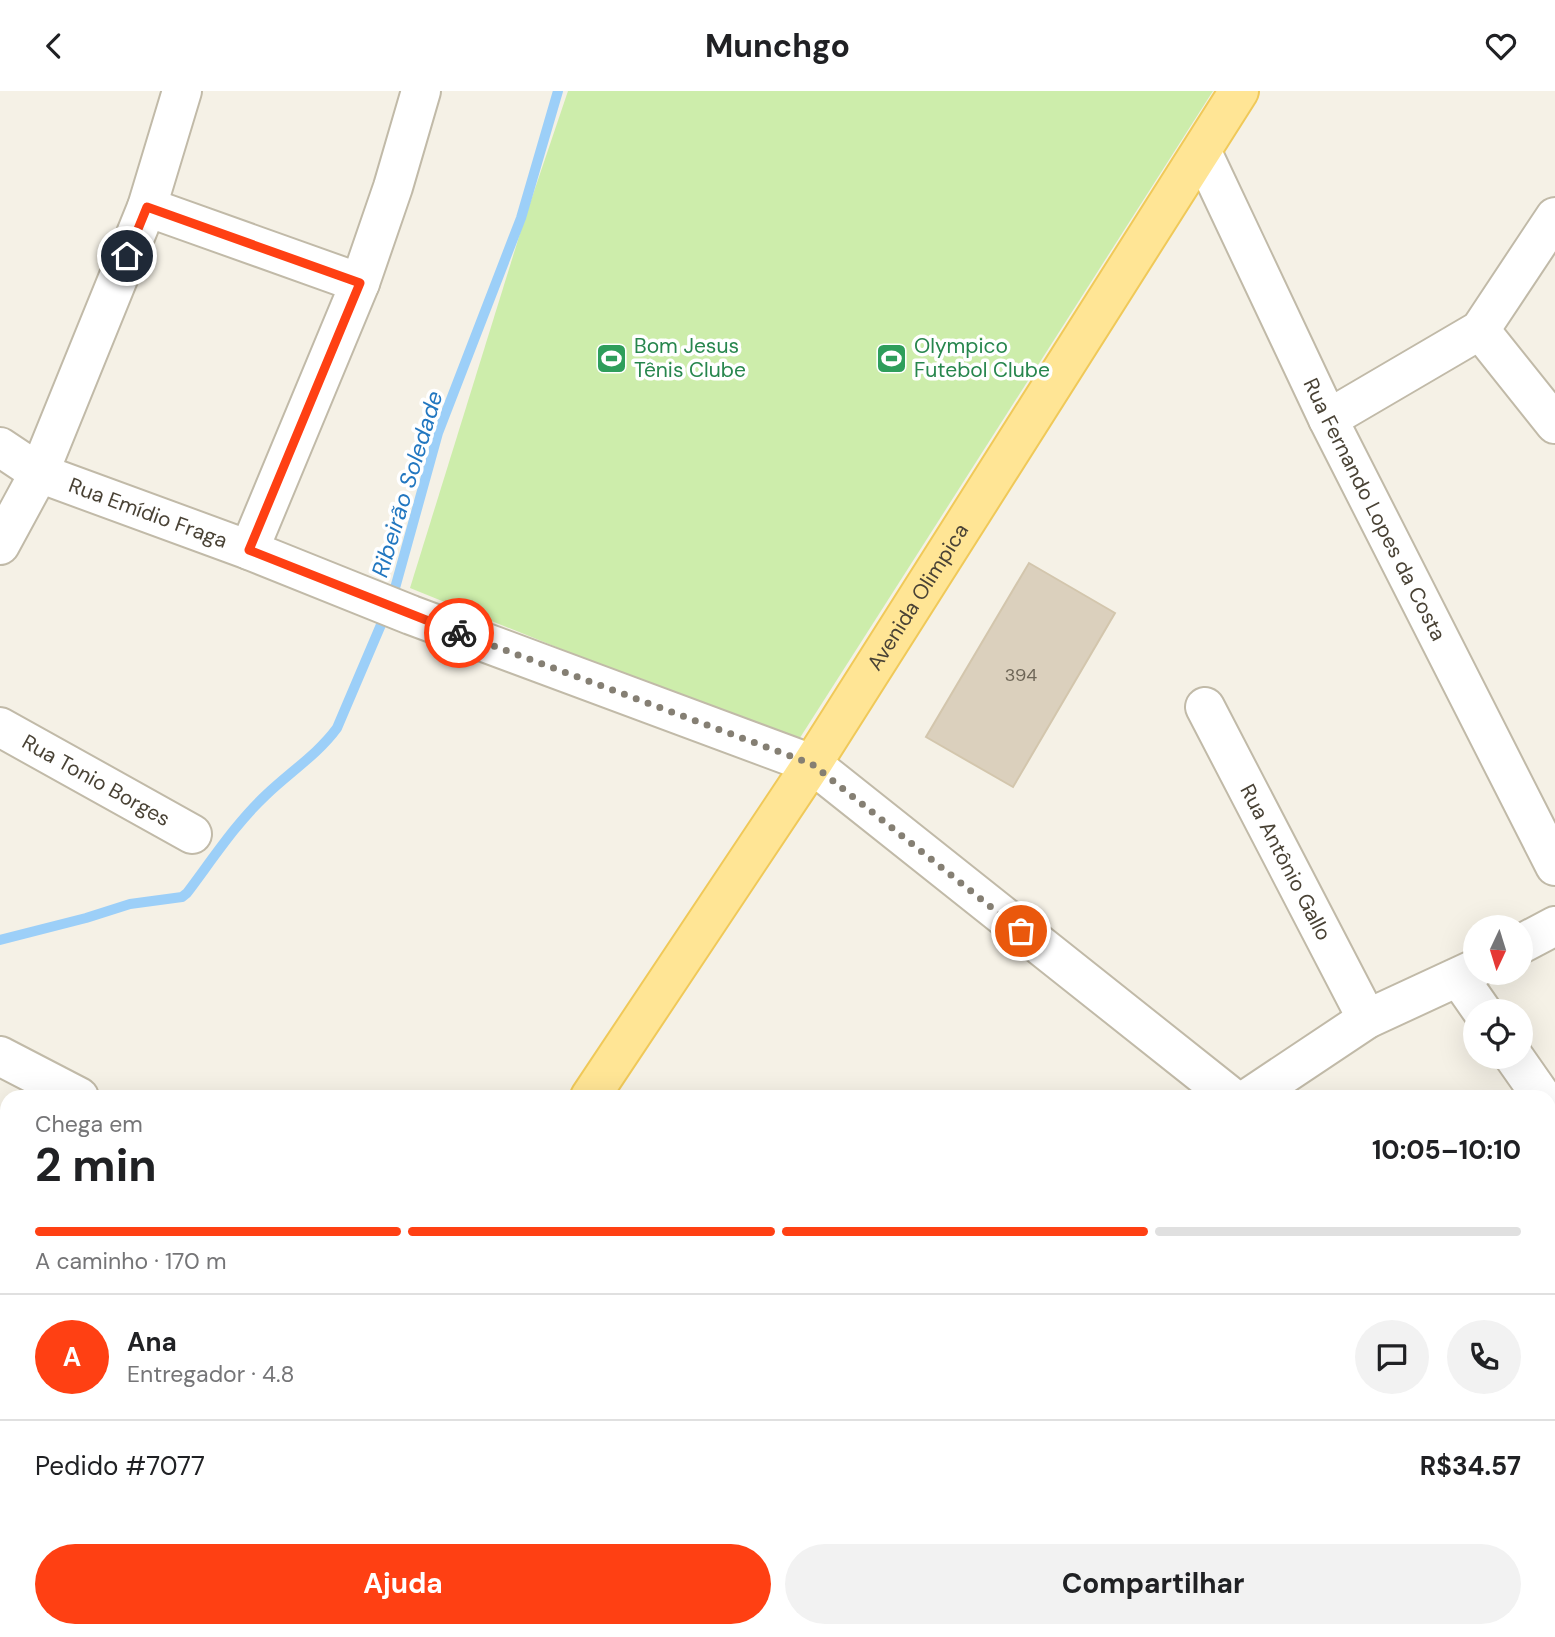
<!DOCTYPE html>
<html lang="pt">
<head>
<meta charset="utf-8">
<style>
  body { margin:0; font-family:"DM Sans",sans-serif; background:#f2f2f2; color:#202124; height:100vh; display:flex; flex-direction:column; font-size:26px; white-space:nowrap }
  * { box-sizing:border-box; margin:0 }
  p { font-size:23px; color:#757577 }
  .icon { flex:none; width:38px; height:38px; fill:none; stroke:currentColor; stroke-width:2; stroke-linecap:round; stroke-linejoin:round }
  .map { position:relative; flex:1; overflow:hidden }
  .side { position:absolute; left:0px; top:999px; width:1556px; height:548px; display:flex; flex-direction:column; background:#fff; border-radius:21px 21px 0 0; box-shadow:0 7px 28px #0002 }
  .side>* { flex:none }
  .needle { width:46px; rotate:184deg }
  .buttons { position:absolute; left:1463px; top:824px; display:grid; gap:14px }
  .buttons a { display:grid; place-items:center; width:70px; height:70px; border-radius:50%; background:#fff; box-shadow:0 7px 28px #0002; font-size:35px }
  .pin { position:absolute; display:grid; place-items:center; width:60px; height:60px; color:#fff; margin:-30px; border:4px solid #fff; border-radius:50%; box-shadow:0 2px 7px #0007 }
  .courier { position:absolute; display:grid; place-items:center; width:70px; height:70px; margin:-35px; border:5px solid #ff4013; border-radius:50%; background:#fff; color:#222; box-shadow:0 2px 9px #0007 }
  .overview em { font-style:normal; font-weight:700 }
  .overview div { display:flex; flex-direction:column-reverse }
  .overview { display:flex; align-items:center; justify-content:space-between; height:119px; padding:0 35px }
  h1 { font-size:46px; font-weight:700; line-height:52px }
  .bar { display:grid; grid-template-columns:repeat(4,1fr); gap:10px 7px; align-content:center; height:84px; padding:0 35px }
  .bar i { height:9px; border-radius:5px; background:#e0e0e0 }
  .bar .on { background:#ff4013 }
  .bar p { grid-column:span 4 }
  .line { display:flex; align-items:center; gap:18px; padding:0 35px; border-top:2px solid #e0e0e0 }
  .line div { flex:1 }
  .round { display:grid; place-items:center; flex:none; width:74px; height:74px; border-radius:37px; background:#f2f2f2 }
  .primary-button { display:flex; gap:14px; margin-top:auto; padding:14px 35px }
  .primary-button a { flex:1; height:80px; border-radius:42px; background:#ff4013; color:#fff; font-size:28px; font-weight:700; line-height:80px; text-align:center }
  .primary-button a+a { background:#f2f2f2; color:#202124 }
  header { display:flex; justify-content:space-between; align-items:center; height:91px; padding:0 35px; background:#fff; font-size:32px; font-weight:700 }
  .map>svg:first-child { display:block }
  .green { fill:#cdedab }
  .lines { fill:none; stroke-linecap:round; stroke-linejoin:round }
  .stream { stroke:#9ccff8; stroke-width:10 }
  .building { fill:#dbd0bd; stroke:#d3c6ad; stroke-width:2 }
  .minor-casing { stroke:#c1baa8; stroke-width:42 }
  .major-casing { stroke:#f0c959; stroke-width:42 }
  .minor { stroke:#fff; stroke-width:38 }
  .major { stroke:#ffe595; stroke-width:38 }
  .done { stroke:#857f73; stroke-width:7; stroke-dasharray:0 12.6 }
  .route { stroke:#ff4013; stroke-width:9 }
  .labels { text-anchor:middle; stroke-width:7; stroke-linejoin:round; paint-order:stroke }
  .number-label { font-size:18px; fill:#6e6657 }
  .leisure-label { font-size:21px; fill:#27864d; stroke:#fff; text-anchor:start }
  .street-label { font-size:21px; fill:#494235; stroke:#fff }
  .water-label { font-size:23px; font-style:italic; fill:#2277c0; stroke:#fff }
</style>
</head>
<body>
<header><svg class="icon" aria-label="back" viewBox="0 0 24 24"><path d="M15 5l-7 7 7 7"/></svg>Munchgo<svg class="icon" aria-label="heart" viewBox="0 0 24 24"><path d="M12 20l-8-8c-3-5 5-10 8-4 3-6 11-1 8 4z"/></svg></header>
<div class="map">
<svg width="1555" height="1546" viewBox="0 0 1555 1546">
  <rect width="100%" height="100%" fill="#f5f1e6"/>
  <!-- green -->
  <path class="green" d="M568,0H1213L796,653L410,497L522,136Z"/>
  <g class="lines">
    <!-- stream -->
    <path class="stream" d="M392,508L438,342L521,127L558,0
      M0,849L86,827L130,813L182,806L187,802C212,769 236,732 266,704C290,681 318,663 337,637L386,522"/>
  </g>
  <!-- building -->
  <path class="building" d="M1029,472L1115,522L1013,696L926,646Z"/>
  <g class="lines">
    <defs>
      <g id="minor">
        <path id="s1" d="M1202,61L1328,328L1555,775"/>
        <path d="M147,116L360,192"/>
        <path d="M1480,239L1555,333"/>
        <path d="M1328,328L1480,239L1555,126"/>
        <path id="s2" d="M0,356L39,382L249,459L411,524L812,673L1231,1006"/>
        <path d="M0,454L39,382L147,116L182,0"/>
        <path d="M249,459L360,192L393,96L421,0"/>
        <path id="s3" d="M1205,616L1367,928"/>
        <path id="s4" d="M0,636L192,743"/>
        <path d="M1521,853L1555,835"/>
        <path d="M1459,887L1482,920"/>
        <path d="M0,965L79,1006"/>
        <path d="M1514,966L1542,1006"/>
        <path d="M1250,1006L1367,928L1475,878"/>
        <path d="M1549,1192L1555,1188"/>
        <path d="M0,1352L7,1356"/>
        <path d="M1294,1540L1302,1546"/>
        <path d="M626,1546L628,1540"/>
        <path d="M939,1546L940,1540"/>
      </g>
      <g id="major">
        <path id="s5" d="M590,1006L812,673L1239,0"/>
        <path d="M260,1546L263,1540"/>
      </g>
    </defs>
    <!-- minor casing -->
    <use href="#minor" class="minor-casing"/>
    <!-- major casing -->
    <use href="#major" class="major-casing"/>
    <!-- minor -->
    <use href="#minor" class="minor"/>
    <!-- major -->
    <use href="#major" class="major"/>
  </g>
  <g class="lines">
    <!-- done -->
    <path class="done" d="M459,542L812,673L1021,840"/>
    <!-- route -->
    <path class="route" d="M127,165L147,116L360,192L249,459L459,542"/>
  </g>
  <!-- icons -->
  <defs>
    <symbol id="stadium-square" viewBox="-11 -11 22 22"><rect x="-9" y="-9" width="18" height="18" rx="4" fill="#2e9e5b" stroke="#fff"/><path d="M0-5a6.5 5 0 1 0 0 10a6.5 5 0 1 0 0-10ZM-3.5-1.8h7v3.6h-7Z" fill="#fff"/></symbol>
  </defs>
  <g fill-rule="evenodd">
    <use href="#stadium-square" x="594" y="250" width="35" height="35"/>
    <use href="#stadium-square" x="874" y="250" width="35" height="35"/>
  </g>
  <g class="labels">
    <!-- number labels -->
    <g class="number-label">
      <text x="1021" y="590">394</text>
    </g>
    <!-- leisure labels -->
    <g class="leisure-label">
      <text x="634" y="262">Bom Jesus<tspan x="634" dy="24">Tênis Clube</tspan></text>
      <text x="914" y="262">Olympico<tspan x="914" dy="24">Futebol Clube</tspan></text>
    </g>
    <!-- street labels -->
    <g class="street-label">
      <text dy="7" stroke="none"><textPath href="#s1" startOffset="397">Rua Fernando Lopes da Costa</textPath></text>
      <text dy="7" stroke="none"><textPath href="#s2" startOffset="163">Rua Emídio Fraga</textPath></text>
      <text dy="7" stroke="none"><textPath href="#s5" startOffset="598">Avenida Olimpica</textPath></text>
      <text dy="7" stroke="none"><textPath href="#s4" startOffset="110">Rua Tonio Borges</textPath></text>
      <text dy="7" stroke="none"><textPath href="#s3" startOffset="175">Rua Antônio Gallo</textPath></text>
    </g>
    <!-- water labels -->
    <g class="water-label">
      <text transform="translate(407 393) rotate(-73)" y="8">Ribeirão Soledade</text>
    </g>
  </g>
</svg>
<div class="buttons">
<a><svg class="needle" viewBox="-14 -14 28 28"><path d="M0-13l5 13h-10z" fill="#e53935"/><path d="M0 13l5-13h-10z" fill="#757577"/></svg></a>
<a><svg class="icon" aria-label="locate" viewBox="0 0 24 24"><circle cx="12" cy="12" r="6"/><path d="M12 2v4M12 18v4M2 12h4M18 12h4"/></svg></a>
</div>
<div class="pin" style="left:1021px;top:840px;background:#ea580c"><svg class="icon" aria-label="bag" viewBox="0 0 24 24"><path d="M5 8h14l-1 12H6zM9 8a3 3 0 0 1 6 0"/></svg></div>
<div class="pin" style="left:127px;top:165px;background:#1f2937"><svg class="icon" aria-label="home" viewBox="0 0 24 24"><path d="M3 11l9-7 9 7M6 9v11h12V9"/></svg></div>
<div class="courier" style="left:459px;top:542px"><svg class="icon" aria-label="bike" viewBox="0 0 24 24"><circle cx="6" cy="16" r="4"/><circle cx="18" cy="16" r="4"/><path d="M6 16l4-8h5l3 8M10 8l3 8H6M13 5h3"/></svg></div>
<section class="side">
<div class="overview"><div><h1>2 min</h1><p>Chega em</p></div><em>10:05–10:10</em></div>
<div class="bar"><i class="on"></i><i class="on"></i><i class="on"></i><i></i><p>A caminho · 170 m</p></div>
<div class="line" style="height:126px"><b class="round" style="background:#ff4013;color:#fff">A</b><div><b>Ana</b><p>Entregador · 4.8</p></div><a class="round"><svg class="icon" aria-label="chat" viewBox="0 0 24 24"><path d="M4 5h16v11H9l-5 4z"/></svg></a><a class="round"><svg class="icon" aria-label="phone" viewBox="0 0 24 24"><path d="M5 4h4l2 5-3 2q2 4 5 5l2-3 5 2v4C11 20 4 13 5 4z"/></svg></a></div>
<div class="line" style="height:91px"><div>Pedido #7077</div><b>R$34.57</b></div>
<div class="primary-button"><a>Ajuda</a><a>Compartilhar</a></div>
</section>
</div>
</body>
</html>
